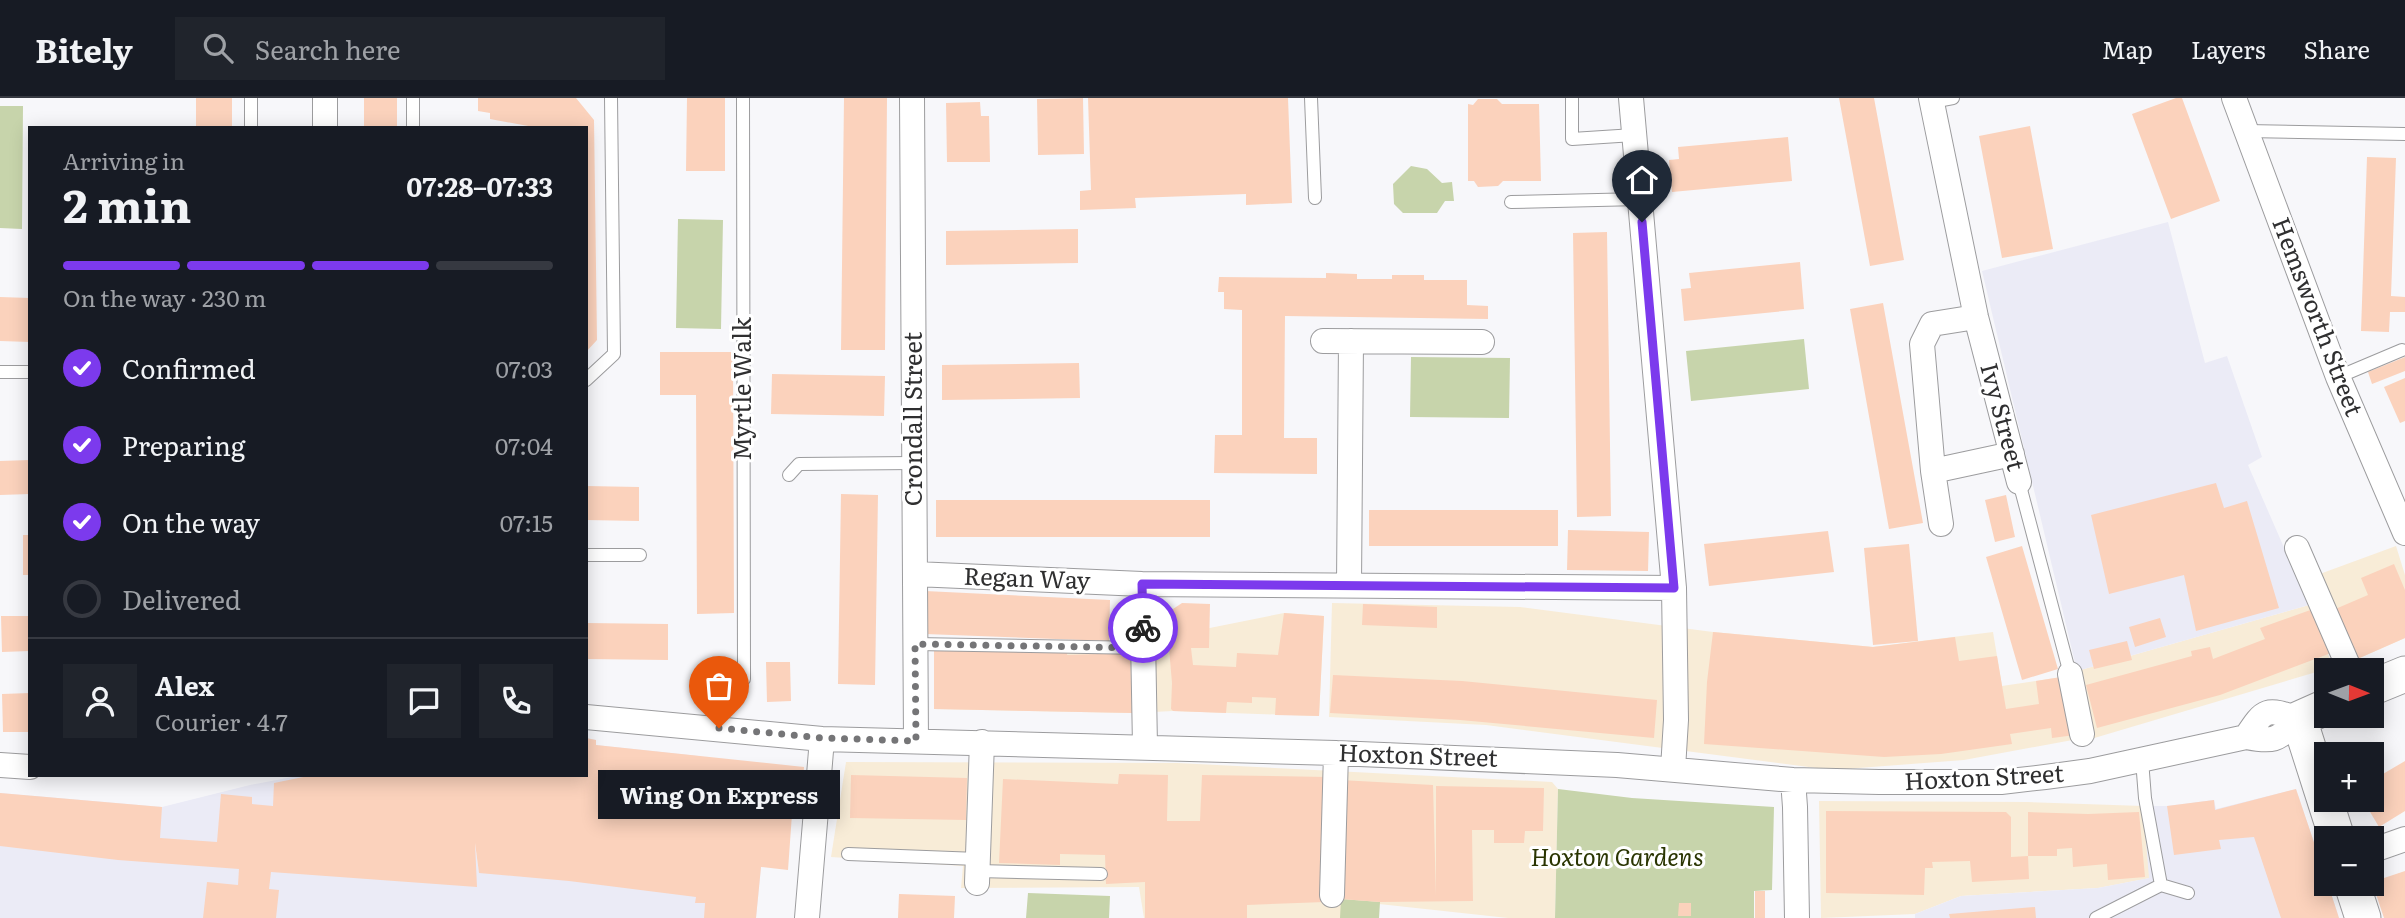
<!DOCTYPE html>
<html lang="en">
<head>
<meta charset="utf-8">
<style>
  body { margin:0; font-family:Literata,serif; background:#20242c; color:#f1f3f6; height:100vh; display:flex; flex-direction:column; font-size:26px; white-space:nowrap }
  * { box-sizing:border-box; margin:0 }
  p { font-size:23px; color:#9ea1a6 }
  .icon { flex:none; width:38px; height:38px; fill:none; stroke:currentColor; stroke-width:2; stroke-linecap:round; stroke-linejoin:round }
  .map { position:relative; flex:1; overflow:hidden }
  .details { position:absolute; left:28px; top:28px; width:560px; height:651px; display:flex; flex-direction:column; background:#171b24; border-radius:0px; box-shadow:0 4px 18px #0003 }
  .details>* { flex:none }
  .needle { width:46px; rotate:91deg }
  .controls { position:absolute; left:2314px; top:560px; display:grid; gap:14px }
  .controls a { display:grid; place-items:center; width:70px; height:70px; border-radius:0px; background:#171b24; box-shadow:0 4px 18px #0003; font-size:35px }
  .pin { position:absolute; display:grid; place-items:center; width:60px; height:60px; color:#fff; margin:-72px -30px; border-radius:50% 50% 50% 0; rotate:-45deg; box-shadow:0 0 7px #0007 }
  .pin .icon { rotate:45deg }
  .courier { position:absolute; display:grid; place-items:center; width:70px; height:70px; margin:-35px; border:5px solid #7c3aed; border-radius:50%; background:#fff; color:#222; box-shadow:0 2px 9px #0007 }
  .bubble { position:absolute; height:49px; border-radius:0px; background:#171b24; box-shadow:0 4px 18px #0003; font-size:23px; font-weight:700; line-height:49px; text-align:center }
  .summary em { font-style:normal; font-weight:700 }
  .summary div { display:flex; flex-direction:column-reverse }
  .summary { display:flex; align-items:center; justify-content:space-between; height:119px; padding:0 35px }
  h1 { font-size:46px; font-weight:700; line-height:52px }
  .bar { display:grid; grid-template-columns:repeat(4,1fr); gap:10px 7px; align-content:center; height:84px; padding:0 35px }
  .bar i { height:9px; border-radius:5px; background:#363941 }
  .bar .current { background:#7c3aed }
  .bar p { grid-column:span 4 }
  .line { display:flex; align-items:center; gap:18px; padding:0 35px; border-top:2px solid #363941 }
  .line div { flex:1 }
  .round { display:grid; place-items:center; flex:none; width:74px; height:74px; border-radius:0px; background:#20242c }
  ol { padding:0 35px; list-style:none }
  li { display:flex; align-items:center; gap:21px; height:77px }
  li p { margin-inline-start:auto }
  li .icon { padding:7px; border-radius:50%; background:#7c3aed; color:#fff; stroke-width:4 }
  li:last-child { color:#9ea1a6 }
  li i { width:38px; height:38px; border:4px solid #363941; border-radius:50% }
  header { display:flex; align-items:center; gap:42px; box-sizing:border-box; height:98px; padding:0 35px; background:#171b24; border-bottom:2px solid #363941 }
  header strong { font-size:33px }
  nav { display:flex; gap:38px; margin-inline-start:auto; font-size:24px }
  .search { width:490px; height:63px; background:#20242c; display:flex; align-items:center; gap:18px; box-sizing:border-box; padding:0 24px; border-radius:0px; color:#9ea1a6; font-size:26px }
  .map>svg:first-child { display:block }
  .commercial { fill:#f8ecd7 }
  .built { fill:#ebebf6 }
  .green { fill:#c7d4ab }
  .building { fill:#fbd2bc }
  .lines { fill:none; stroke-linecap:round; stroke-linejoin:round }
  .lane-casing { stroke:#9c9c9e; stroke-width:14 }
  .street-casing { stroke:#9c9c9e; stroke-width:26 }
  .secondary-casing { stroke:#9c9c9e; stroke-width:37 }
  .lane { stroke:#fff; stroke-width:12 }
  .street { stroke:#fff; stroke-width:24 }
  .secondary { stroke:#fff; stroke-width:35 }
  .done { stroke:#757577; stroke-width:7; stroke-dasharray:0 12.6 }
  .route { stroke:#7c3aed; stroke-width:9 }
  .labels { text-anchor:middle; stroke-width:6; stroke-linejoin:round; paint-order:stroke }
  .street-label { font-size:24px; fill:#2f2f30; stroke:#fff }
  .park-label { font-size:24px; font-style:italic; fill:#2a3502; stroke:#fff }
</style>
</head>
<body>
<header>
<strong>Bitely</strong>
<div class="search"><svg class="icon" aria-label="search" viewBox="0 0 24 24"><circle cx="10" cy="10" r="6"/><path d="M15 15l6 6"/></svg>Search here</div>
<nav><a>Map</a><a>Layers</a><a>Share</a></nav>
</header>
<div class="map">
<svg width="2405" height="820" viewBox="0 0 2405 820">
  <rect width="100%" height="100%" fill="#f7f7fa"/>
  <!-- commercial -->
  <path class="commercial" d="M2396,448L2405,477V540L2355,562L2317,477Z
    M1332,505L1520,509L1713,534L1873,549L1993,534L2002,588L2062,579L2078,641L1964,662L1832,672L1486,627L1329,619Z
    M2309,507L2333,569L2091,641L2077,573Z
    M1284,515L1324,518L1319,618L1173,613L1132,615L934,611V553L1130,546Z
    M846,664L1177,665L1552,684L1558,691L1555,820H1508L1379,806L1378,820H1144L1139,789L961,790L963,768L831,759Z
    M1819,703L2028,704L2143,708L2150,780L2098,790L1961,798L1915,816L1821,820Z"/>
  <!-- built -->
  <path class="built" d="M2168,124L2205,265L2227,258L2262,359L2248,367L2309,507L2077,573L1982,173Z
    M586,640L596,642V647L699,658L698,764L761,769L756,820H0V695L162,709L250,687L303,677H459L474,740L479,774L586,677Z
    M2296,691L2326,780V786H2328L2339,820H1915V816L1961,798L2098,790L2149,780L2143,708H2167L2214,702L2216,711Z"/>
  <!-- green -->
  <path class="green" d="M0,8H23L22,131L0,130Z
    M1411,68L1427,71L1442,85L1452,84L1454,103H1445L1437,115H1403L1394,106L1393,86Z
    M678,121L723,122L721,231L676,230Z
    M1804,241L1809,291L1691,303L1686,253Z
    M1411,259L1510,260L1509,320L1410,319Z
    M1558,691L1632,700L1774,709L1772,792L1754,793V820H1555Z
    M1028,795L1110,798L1109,820H1026Z
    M1341,801L1380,804L1379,820H1340Z"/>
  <!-- building -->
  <path class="building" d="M196,0H232V30H196Z
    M364,0H397V30H364Z
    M478,0H576L594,22L597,242L586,254V30H539L490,21V15L478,13Z
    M687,0H725V73H686Z
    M844,0H887L885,252H841Z
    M1083,0L1084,56L1038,57L1037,1Z
    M1088,0H1288L1292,105L1246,107V96L1135,100L1136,110L1080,112V93L1091,92Z
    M1839,0H1874L1904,162L1870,168Z
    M2176,0H2182L2220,103L2171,121L2132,16Z
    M1478,1H1497L1502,6H1539L1541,83H1503L1498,88L1478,89L1474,83H1468V6L1473,7Z
    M980,4L981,18H989L990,64H947L946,5Z
    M2030,28L2053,151L2002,160L1979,38Z
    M1788,39L1792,83L1672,94L1669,62L1679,61L1678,49Z
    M2367,59L2396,60L2391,198L2405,199V214H2390L2389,234L2361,233Z
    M1078,131V165L946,167V133Z
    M1607,134L1611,418L1577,419L1573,135Z
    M1800,164L1804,211L1684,223L1681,191L1691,190L1689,175Z
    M1326,175L1357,176V181H1392V177H1424V182H1467V207L1488,208V221L1285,218L1284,340H1317V376L1214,375L1215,337H1242V212L1224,211V194H1218L1219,179L1326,180Z
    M0,199L30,200V244L0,243Z
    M1883,205L1923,425L1889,431L1850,211Z
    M660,254H733L734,515L697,516L696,297H660Z
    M2405,259V273L2372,286L2368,274Z
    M1079,265L1080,300L942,302V267Z
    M772,276L885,278L884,318L771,316Z
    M2405,280V323L2400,325L2384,289Z
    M30,362V396L0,397V363Z
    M2216,385L2224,410L2247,403L2279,510L2196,533L2184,477L2109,496L2091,417Z
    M586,388L639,389V423L586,422Z
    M841,396L878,397L875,587L838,586Z
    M2006,397L2015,439L1995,444L1985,402Z
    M936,402H1210V439H936Z
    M1369,412H1558V448H1369Z
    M1568,432L1649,434L1648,473L1567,472Z
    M1828,433L1834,474L1709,488L1704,446Z
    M23,437H30V477H23Z
    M1909,446L1918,543L1873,547L1864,450Z
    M2022,448L2058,571L2022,582L1986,459Z
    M2394,466L2405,492V540L2355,562L2333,512L2368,497L2361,480Z
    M925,493L1110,502L1109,543L925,536Z
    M1182,505L1210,506L1209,550H1191L1193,567L1236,569L1237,555L1278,557L1284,515L1324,518L1319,618L1275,617L1276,600L1252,599V605L1227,604L1226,615L1173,613L1171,611L1172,585L1169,550L1170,513Z
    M1363,506L1437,509V530L1362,527Z
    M2316,510L2331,555L2220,597L2097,630L2086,587L2192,558L2191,553L2210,549L2213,561L2265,541L2260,530Z
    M1,518H30V553L2,554Z
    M2160,520L2166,539L2135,549L2129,529Z
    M586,525L668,526V562L586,561Z
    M1713,534L1873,549L1955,539L1959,563L1997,558L2006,611L2039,606L2036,583L2061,579L2075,637L2052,640L2051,630L2010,636L2012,646L1941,656L1884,659L1704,646L1707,584Z
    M2127,543L2132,562L2094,571L2089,552Z
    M1068,552L1067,557L1130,555L1132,615L934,611V553Z
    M766,564H790L791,603L767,604Z
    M1333,577L1462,583L1657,602L1654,640L1460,622L1330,615Z
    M30,595V634H3L2,596Z
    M586,640L596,642V647L804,669L801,716H792L788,772L761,769L756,820H704L705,805H695L696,799L569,783L479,775L475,745L477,789L271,774L269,791L279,792L276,820H203L207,784L238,787L239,771L118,762L0,748V695L162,709L160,740L217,744L221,696L252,699V706L273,708L274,685L313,677H586Z
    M2405,663V713L2379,729L2363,702H2371V683Z
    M1119,676L1168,677L1167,723H1200L1202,677L1328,679L1325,804L1247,807V820H1145V784L1106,786L1105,757L1060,756V767L999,765L1003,681L1118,686Z
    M851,677L967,680L966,722L850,720Z
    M1340,682L1433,687L1436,798V688L1544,690L1543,733H1525L1524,745H1494V732H1472L1473,803L1380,804L1341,801Z
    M2296,691L2326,780V786H2328L2339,820H2281L2254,739L2219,742L2221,751L2174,757L2167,708L2214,702L2215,712Z
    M1826,713L2006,714L2011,719V759L2028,758L2029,781L1972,784L1970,763L1932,764L1933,770H1925L1924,797L1826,795Z
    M2028,714L2088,716L2139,714L2145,779L2108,782L2107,766L2073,769L2072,750L2057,751V758H2028Z
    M2405,773V820H2384L2372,784Z
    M1755,793H1765V820H1755Z
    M899,796L955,798L954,820H898Z
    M1679,805H1691V818H1678Z
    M2035,809L2036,820H1950L1949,816Z"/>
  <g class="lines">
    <defs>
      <path id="lane" d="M251,0V30
        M413,0V30
        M743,0L744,581
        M1311,0L1315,100
        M1572,0V41L1634,37
        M1932,4L1953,0
        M2246,33L2405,36
        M1511,104L1640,101
        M0,274H30
        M2338,279L2402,252
        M586,282L614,256L611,0
        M789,377L799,366L914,365
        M2019,384L2070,576
        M586,457H640
        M915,546L1144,550
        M848,756L978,761
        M978,773L1101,776
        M2161,787L2188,795
        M2096,820L2161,787L2145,700L2142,662"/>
      <path id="street" d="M912,0L916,643
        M1631,0L1674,490L1676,622L1673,671
        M1931,0L1976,219L2019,384
        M2234,0L2338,279L2405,435
        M325,30V0
        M1323,243L1482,244
        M1933,373L2012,356
        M1941,426L1933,373L1922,246L1932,226L1976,219
        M2297,450L2350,572
        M915,476L1142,486L1674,490
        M1142,486L1145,648
        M1349,487L1351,243
        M2070,576L2082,636
        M586,619L822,641L1336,655L1617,667L1793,682L1879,684H2001L2045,679L2090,673L2246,639C2277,645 2277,641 2299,621
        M2246,639C2265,610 2266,610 2299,621
        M0,667L30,669
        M1793,682L1795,709L1797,820
        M2371,753L2405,741
        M977,785L982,644
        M1332,797L1336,655
        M807,820L822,641"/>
      <path id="secondary" d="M2371,590L2405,576
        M2326,609L2299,621L2337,740
        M2352,786L2363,820"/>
    </defs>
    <!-- lane casing -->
    <use href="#lane" class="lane-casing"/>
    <!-- street casing -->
    <use href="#street" class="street-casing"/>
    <!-- secondary casing -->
    <use href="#secondary" class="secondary-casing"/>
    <!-- lane -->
    <use href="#lane" class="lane"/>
    <!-- street -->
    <use href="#street" class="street"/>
    <!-- secondary -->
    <use href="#secondary" class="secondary"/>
  </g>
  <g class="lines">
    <!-- done -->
    <path class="done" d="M719,630L822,640L916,643L915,546L1144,550L1143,530"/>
    <!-- route -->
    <path class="route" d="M1143,530L1142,486L1674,490L1642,124"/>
  </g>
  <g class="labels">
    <!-- street labels -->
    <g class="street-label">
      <text transform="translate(2317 219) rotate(69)" y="8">Hemsworth Street</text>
      <text transform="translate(743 291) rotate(-90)" y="8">Myrtle Walk</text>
      <text transform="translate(2002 319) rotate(75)" y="8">Ivy Street</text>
      <text transform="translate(914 321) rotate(-90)" y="8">Crondall Street</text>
      <text transform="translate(1027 481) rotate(2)" y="8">Regan Way</text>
      <text transform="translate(1418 658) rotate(2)" y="8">Hoxton Street</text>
      <text transform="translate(1984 680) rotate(-3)" y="8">Hoxton Street</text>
    </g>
    <!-- park labels -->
    <g class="park-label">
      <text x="1617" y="768">Hoxton Gardens</text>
    </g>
  </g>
</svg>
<div class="controls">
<a><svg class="needle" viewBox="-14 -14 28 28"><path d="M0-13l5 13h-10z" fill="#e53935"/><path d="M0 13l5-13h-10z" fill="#9ea1a6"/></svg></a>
<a>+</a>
<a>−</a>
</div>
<div class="pin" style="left:719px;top:630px;background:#ea580c"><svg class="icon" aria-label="bag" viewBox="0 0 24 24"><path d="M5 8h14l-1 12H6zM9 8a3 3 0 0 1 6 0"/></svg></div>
<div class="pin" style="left:1642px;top:124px;background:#1f2937"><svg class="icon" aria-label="home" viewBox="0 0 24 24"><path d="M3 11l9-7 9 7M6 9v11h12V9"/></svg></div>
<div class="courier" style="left:1143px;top:530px"><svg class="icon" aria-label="bike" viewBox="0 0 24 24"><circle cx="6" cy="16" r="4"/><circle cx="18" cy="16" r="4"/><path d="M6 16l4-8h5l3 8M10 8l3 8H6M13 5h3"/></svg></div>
<div class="bubble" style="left:598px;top:672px;width:242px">Wing On Express</div>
<section class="details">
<div class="summary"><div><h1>2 min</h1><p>Arriving in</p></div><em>07:28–07:33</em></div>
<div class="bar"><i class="current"></i><i class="current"></i><i class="current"></i><i></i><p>On the way · 230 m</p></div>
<ol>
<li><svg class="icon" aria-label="check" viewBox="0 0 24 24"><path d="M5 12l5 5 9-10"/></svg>Confirmed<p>07:03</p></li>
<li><svg class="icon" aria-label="check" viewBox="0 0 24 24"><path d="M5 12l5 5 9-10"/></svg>Preparing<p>07:04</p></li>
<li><svg class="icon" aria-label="check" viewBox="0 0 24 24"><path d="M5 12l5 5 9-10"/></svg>On the way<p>07:15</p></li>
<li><i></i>Delivered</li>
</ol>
<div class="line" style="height:126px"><a class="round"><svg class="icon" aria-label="person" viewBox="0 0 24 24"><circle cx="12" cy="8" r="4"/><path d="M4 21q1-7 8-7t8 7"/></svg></a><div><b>Alex</b><p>Courier · 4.7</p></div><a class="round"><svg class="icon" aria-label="chat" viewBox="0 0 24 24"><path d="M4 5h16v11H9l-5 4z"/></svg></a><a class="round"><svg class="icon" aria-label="phone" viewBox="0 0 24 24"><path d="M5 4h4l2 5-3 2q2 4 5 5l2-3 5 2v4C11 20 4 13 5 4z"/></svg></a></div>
</section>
</div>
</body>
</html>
